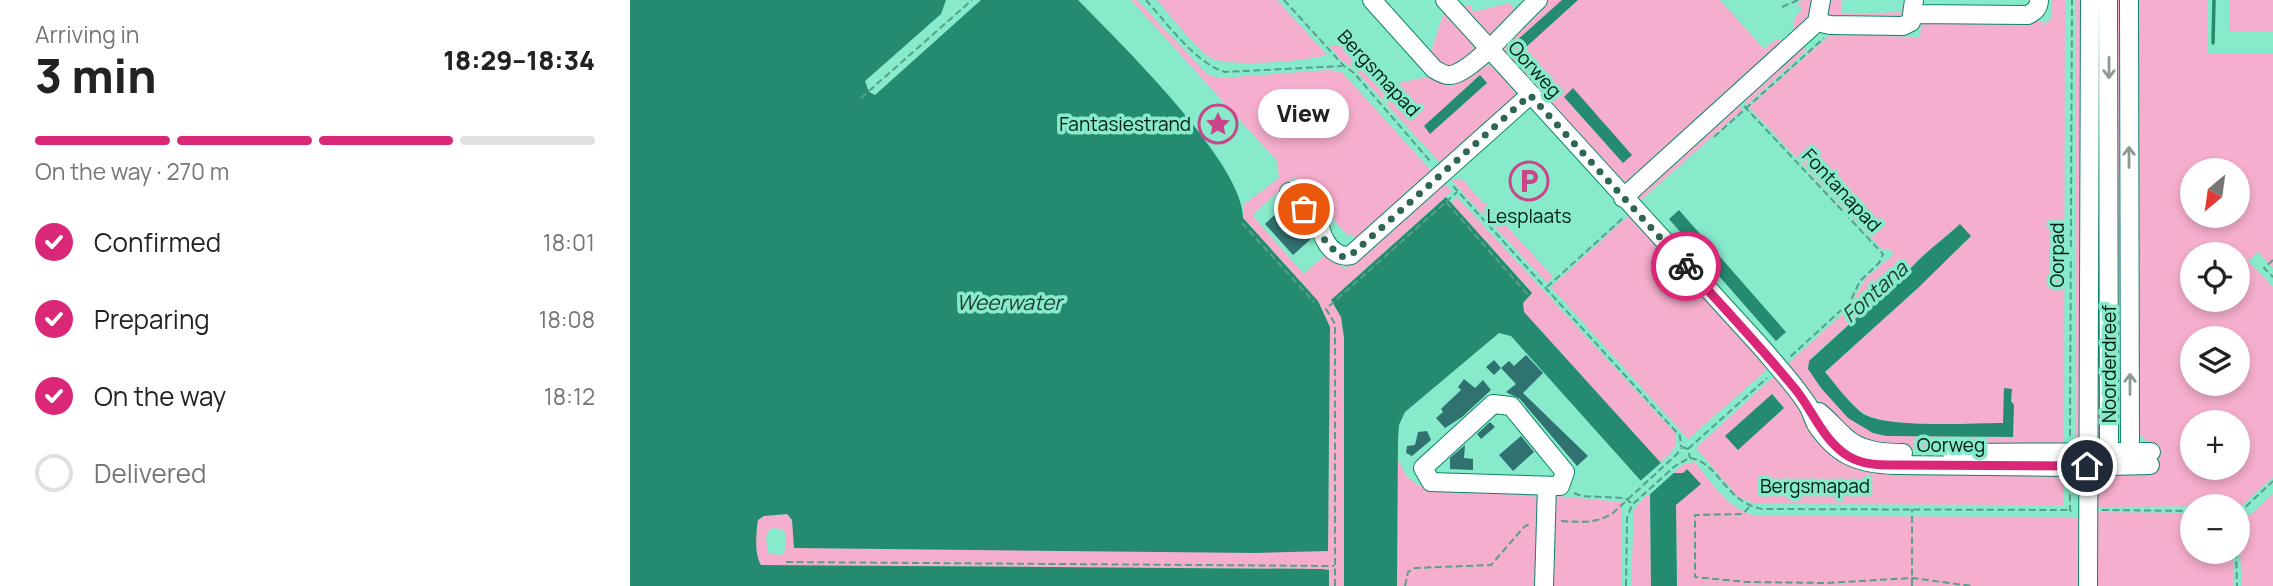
<!DOCTYPE html>
<html lang="en">
<head>
<meta charset="utf-8">
<style>
  body { margin:0; font-family:Manrope,sans-serif; background:#f6f6f6; color:#222; height:100vh; display:flex; flex-direction:column; font-size:26px; white-space:nowrap }
  * { box-sizing:border-box; margin:0 }
  p { font-size:23px; color:#767676 }
  .icon { flex:none; width:38px; height:38px; fill:none; stroke:currentColor; stroke-width:2; stroke-linecap:round; stroke-linejoin:round }
  .map { position:relative; flex:1; overflow:hidden }
  .sheet { display:flex; flex-direction:column; background:#fff; width:630px }
  .sheet>* { flex:none }
  .needle { width:46px; rotate:209deg }
  .fabs { position:absolute; left:1550px; top:158px; display:grid; gap:14px }
  .fabs a { display:grid; place-items:center; width:70px; height:70px; border-radius:50%; background:#fff; box-shadow:0 4px 10px #0003; font-size:35px }
  .pin { position:absolute; display:grid; place-items:center; width:60px; height:60px; color:#fff; margin:-30px; border:4px solid #fff; border-radius:50%; box-shadow:0 2px 7px #0007 }
  .courier { position:absolute; display:grid; place-items:center; width:70px; height:70px; margin:-35px; border:5px solid #db2777; border-radius:50%; background:#fff; color:#222; box-shadow:0 2px 9px #0007 }
  .bubble { position:absolute; height:49px; border-radius:24px; background:#fff; box-shadow:0 4px 10px #0003; font-size:23px; font-weight:800; line-height:49px; text-align:center }
  .summary em { font-style:normal; font-weight:800 }
  .summary div { display:flex; flex-direction:column-reverse }
  .summary { display:flex; align-items:center; justify-content:space-between; height:119px; padding:0 35px }
  h1 { font-size:46px; font-weight:800; line-height:52px }
  .bar { display:grid; grid-template-columns:repeat(4,1fr); gap:10px 7px; align-content:center; height:84px; padding:0 35px }
  .bar i { height:9px; border-radius:5px; background:#e0e0e0 }
  .bar .active { background:#db2777 }
  .bar p { grid-column:span 4 }
  ol { padding:0 35px; list-style:none }
  li { display:flex; align-items:center; gap:21px; height:77px }
  li p { margin-inline-start:auto }
  li .icon { padding:7px; border-radius:50%; background:#db2777; color:#fff; stroke-width:4 }
  li:last-child { color:#767676 }
  li i { width:38px; height:38px; border:4px solid #e0e0e0; border-radius:50% }
  main { display:flex; flex:1; min-height:0 }
  .map>svg:first-child { display:block }
  .green { fill:#f5aecd; fill-rule:evenodd }
  .water { fill:#248b71 }
  .pier { fill:#87eacb }
  .lines { fill:none; stroke-linecap:round; stroke-linejoin:round }
  .stream { stroke:#248b71; stroke-width:3.5 }
  .building { fill:#307270 }
  .minor-casing { stroke:#0c856a; stroke-width:20 }
  .path { stroke:#56a089; stroke-width:2; stroke-dasharray:7 3.5; stroke-linecap:butt }
  .minor { stroke:#fff; stroke-width:18 }
  .oneway { stroke:#8c9995 }
  .done { stroke:#2f6554; stroke-width:7; stroke-dasharray:0 12.6 }
  .route { stroke:#db2777; stroke-width:9 }
  .labels { text-anchor:middle; stroke-width:7; stroke-linejoin:round; paint-order:stroke }
  .street-label { font-size:19px; fill:#001d14; stroke:#87eacb }
  .poi-label { font-size:19px; fill:#001d14; stroke:#87eacb; text-anchor:end }
  .water-label { font-size:21px; font-style:italic; fill:#1d3b32; stroke:#87eacb }
</style>
</head>
<body>
<main>
<section class="sheet">
<div class="summary"><div><h1>3 min</h1><p>Arriving in</p></div><em>18:29–18:34</em></div>
<div class="bar"><i class="active"></i><i class="active"></i><i class="active"></i><i></i><p>On the way · 270 m</p></div>
<ol>
<li><svg class="icon" aria-label="check" viewBox="0 0 24 24"><path d="M5 12l5 5 9-10"/></svg>Confirmed<p>18:01</p></li>
<li><svg class="icon" aria-label="check" viewBox="0 0 24 24"><path d="M5 12l5 5 9-10"/></svg>Preparing<p>18:08</p></li>
<li><svg class="icon" aria-label="check" viewBox="0 0 24 24"><path d="M5 12l5 5 9-10"/></svg>On the way<p>18:12</p></li>
<li><i></i>Delivered</li>
</ol>
</section>
<div class="map">
<svg width="1643" height="586" viewBox="0 0 1643 586">
  <rect width="100%" height="100%" fill="#87eacb"/>
  <!-- green -->
  <path class="green" d="M501,0H507L577,74L590,78L699,70L712,72L805,175L729,243L721,234L718,236L665,177L622,215L674,274L698,252L714,269L812,180L822,191L701,300L711,317L714,338V586H699V571L693,569L131,565C124,553 126,533 128,520L134,516L157,514L162,520L165,548L698,551L700,327L688,301L613,218V205L649,178L647,161ZM143,528L151,529L156,533V548L153,554L148,555L138,553L136,538L138,531Z
    M527,0H647L697,55C677,61 594,69 578,56C562,44 541,16 527,0Z
    M917,0H932L886,42L893,49L948,0H1090L1134,49L1147,39H1151L1154,42L1000,182L993,183L873,56C871,32 901,14 917,0ZM943,89L1001,154L993,162L934,97Z
    M1173,0H1183C1180,15 1176,21 1165,31L1163,25L1166,16L1172,9L1167,2Z
    M1194,0H1211V14L1272,12L1273,4H1277L1274,14L1269,18L1202,19L1197,14Z
    M1421,0H1435L1434,451L1250,449L1210,429L1154,367L1219,308L1235,279L1264,254L1259,249L1253,250L1119,107L1201,34L1247,32L1248,36L1290,37L1291,22H1415L1411,28L1421,18ZM1330,224L1341,236L1289,287L1195,372C1206,385 1217,402 1232,412C1256,430 1341,423 1374,423V389H1382L1383,437L1256,436L1243,433L1191,388L1183,374L1179,360L1280,269C1295,252 1313,239 1330,224Z
    M1446,0H1452L1450,448L1445,449Z
    M1468,0H1475L1472,430L1463,440Z
    M1487,0H1493L1492,436L1488,441L1485,430Z
    M1506,0H1578L1577,53H1643V268L1628,252L1618,261L1643,287V477L1608,509V506L1463,507L1464,470L1523,448L1509,433L1506,420ZM1563,170H1608V215H1563ZM1563,254H1608V299H1563ZM1563,338H1608V383H1563ZM1563,422H1608V467H1563Z
    M1600,0H1643V32H1599Z
    M879,3L883,7L885,14L858,38L829,7L841,5L843,12Z
    M815,9L848,47C827,65 824,78 800,54Z
    M1171,43L1177,50L1117,105L1111,98Z
    M714,44L751,81L761,78L764,84L801,76L812,82L823,85L856,64L865,67L889,93L814,167L724,69L711,60L699,46ZM851,75L857,83L800,133L794,126Z
    M1107,102L1113,109L1008,203V193Z
    M820,179H832L853,203L857,204L923,277L917,283Z
    M827,197L1045,433C1050,448 1040,453 1030,463L894,312L893,303L902,292L821,203Z
    M1000,214L1139,368L1058,439L921,287Z
    M1145,375L1208,454L1434,469L1433,505L1125,504L1108,497L1066,448ZM1143,394L1154,408L1107,449L1095,436Z
    M768,460L777,477L788,485L899,491L909,501V586H767Z
    M1065,462C1083,484 1098,510 1127,516L1446,517L1450,518L1451,586H1047L1046,505L1053,473L1040,474L1054,464Z
    M1020,491L1021,586H1001L1004,509Z
    M1643,494V586H1612L1608,519L1621,514Z
    M927,496L992,502L991,586H918L919,503Z
    M1463,512L1563,513V551H1604V586H1466Z"/>
  <!-- water -->
  <path class="water" d="M0,0H316L311,14L235,81L239,92L245,95L351,0H448C488,41 614,163 613,218L688,301L700,327L698,551L626,553L164,548L162,520L157,514L134,516L128,520C126,533 124,553 131,565L693,569L699,570V586H0Z
    M932,0H948L893,50L885,42Z
    M850,75L857,83L800,134L794,126Z
    M943,88L1002,155L993,163L934,97Z
    M816,197L902,293L893,303L894,312L1040,473H1053L1057,469L1071,484L1046,505L1047,586H1021L1020,491L881,336L869,333L775,412L769,425L768,439L767,586H714V338L711,317L701,300Z
    M1049,210L1156,332L1146,341L1039,219Z
    M1330,224L1341,236L1289,287L1195,372C1206,385 1218,402 1232,413C1255,429 1342,423 1373,423L1374,388L1382,389L1381,401L1384,405L1383,437L1256,436L1243,433L1218,418L1191,388L1178,369L1179,361L1280,269C1295,252 1314,239 1330,224Z
    M1142,394L1154,408L1108,450L1095,436Z"/>
  <!-- pier -->
  <path class="pier" d="M1033,461L1042,470H1047L1017,497V492L1008,483Z"/>
  <g class="lines">
    <!-- stream -->
    <path class="stream" d="M1583,43L1584,0"/>
  </g>
  <!-- building -->
  <path class="building" d="M655,205L679,231L682,238L663,255L635,224Z
    M896,355L913,373L893,393L958,456L947,466L890,399L876,392L886,384L871,368L864,375L856,367L864,360L871,368L879,361L884,366Z
    M834,379L845,388L853,380L861,390L832,417L815,428L806,418L813,412L811,409L814,406L831,390L828,387Z
    M860,422L865,427L851,439L847,434Z
    M797,431L801,440L782,456L776,453L777,446L785,445L788,432Z
    M891,436L904,452L883,471L869,455Z
    M835,445L834,458L843,459V470L820,469V458Z"/>
  <g class="lines">
    <defs>
      <path id="minor" d="M742,0L804,69C811,73 817,77 825,74C849,65 887,19 908,0
        M815,0L1132,348C1147,366 1164,384 1177,404C1181,410 1183,418 1186,424C1207,456 1229,464 1265,465L1440,467L1520,465
        M1478,0L1479,453L1492,465
        M1284,14L1398,15C1405,11 1409,8 1409,0
        M1187,22L1200,25L1273,26L1281,22L1284,0
        M659,192C668,203 680,214 689,225C692,231 692,236 695,240C700,250 710,258 721,255L900,95
        M993,198L1187,22L1191,0
        M863,404L881,406L935,472L930,486L801,482L793,468Z
        M1189,412C1198,419 1205,428 1214,436C1230,451 1251,453 1273,453
        M1322,453L1521,452
        M1492,465L1500,453L1499,0
        M914,586L917,486
        M1458,586L1460,0"/>
    </defs>
    <!-- minor casing -->
    <use href="#minor" class="minor-casing"/>
    <!-- path -->
    <path class="path" d="M516,0C537,23 565,63 595,72L712,66
      M654,0L714,66L724,73L800,161
      M1152,7L1168,0
      M231,98L342,0
      M1114,106L1253,254L1249,263L1230,281L1220,302L1159,358
      M1084,137L1194,38
      M823,186L1050,436L1051,447
      M816,202L827,192
      M612,223L684,302
      M1643,260L1634,268L1643,277
      M917,287L993,218
      M1440,436L1442,0
      M1052,447L1058,449L1060,458
      M1058,449L1137,378
      M1060,458C1089,462 1095,503 1133,509L1439,510
      M1440,484V510L1442,513
      M944,493L951,496L995,498L1002,504
      M1119,507L1113,514L1065,515V577L1117,582L1196,583L1282,578L1342,586
      M1472,510L1563,511
      M1608,514L1643,481
      M931,521C950,522 966,524 983,513L1047,454L1051,448
      M1606,551L1607,586
      M156,562L704,566
      M705,586V324L696,309L816,202L899,296
      M775,586L778,572L785,568L861,565L894,527L901,523
      M996,586L997,518L1002,505L1045,466L1059,458
      M1282,586V509"/>
    <!-- minor -->
    <use href="#minor" class="minor"/>
  </g>
  <!-- one-way arrows -->
  <defs><path id="oneway-shaft" d="M-6 0H5M1.5-3L5.5 0L1.5 3" fill="none" stroke-width="1.6" stroke-linecap="round" stroke-linejoin="round" transform="scale(1.75)"/></defs>
  <g class="oneway">
    <use href="#oneway-shaft" transform="translate(1479 68) rotate(90)"/>
    <use href="#oneway-shaft" transform="translate(1499 157) rotate(-90)"/>
    <use href="#oneway-shaft" transform="translate(1500 384) rotate(-90)"/>
  </g>
  <g class="lines">
    <!-- done -->
    <path class="done" d="M674,209L693,232L694,239L709,256L715,257L721,255L900,95L1056,266"/>
    <!-- route -->
    <path class="route" d="M1056,266C1093,307 1131,347 1166,390C1184,413 1193,440 1218,456C1233,465 1249,465 1265,465L1457,466"/>
  </g>
  <!-- icons -->
  <defs>
    <symbol id="sight-ring" viewBox="-11 -11 22 22"><circle r="9.5" fill="#87eacb" stroke="#ca468b" stroke-width="1.5"/><path d="M0-6L1.8-2.2L6-1.7L2.9 1.2L3.7 5.4L0 3.3L-3.7 5.4L-2.9 1.2L-6-1.7L-1.8-2.2Z" fill="#ca468b"/></symbol>
    <symbol id="parking-ring" viewBox="-11 -11 22 22"><circle r="9.5" fill="#87eacb" stroke="#ca468b" stroke-width="1.5"/><path d="M-3.5-5.5H1a3.5 3.5 0 0 1 0 7H-1V5.5H-3.5ZM-1-3.4V-.6H.8a1.4 1.4 0 0 0 0-2.8Z" fill="#ca468b"/></symbol>
  </defs>
  <g fill-rule="evenodd">
    <use href="#sight-ring" x="566" y="102" width="44" height="44"/>
    <use href="#parking-ring" x="877" y="159" width="44" height="44"/>
  </g>
  <g class="labels">
    <!-- street labels -->
    <g class="street-label">
      <text transform="translate(905 69) rotate(48)" y="7">Oorweg</text>
      <text transform="translate(749 73) rotate(47)" y="7">Bergsmapad</text>
      <text transform="translate(1212 190) rotate(47)" y="7">Fontanapad</text>
      <text transform="translate(1427 255) rotate(-90)" y="7">Oorpad</text>
      <text transform="translate(1479 364) rotate(-90)" y="7">Noorderdreef</text>
      <text x="1321" y="452">Oorweg</text>
      <text x="1185" y="493">Bergsmapad</text>
    </g>
    <!-- poi labels -->
    <g class="poi-label">
      <text x="561" y="131">Fantasiestrand</text>
      <text x="899" y="223" text-anchor="middle">Lesplaats</text>
    </g>
    <!-- water labels -->
    <g class="water-label">
      <text transform="translate(1245 292) rotate(-42)" y="7">Fontana</text>
      <text x="379" y="310">Weerwater</text>
    </g>
  </g>
</svg>
<div class="fabs">
<a><svg class="needle" viewBox="-14 -14 28 28"><path d="M0-13l5 13h-10z" fill="#e53935"/><path d="M0 13l5-13h-10z" fill="#767676"/></svg></a>
<a><svg class="icon" aria-label="locate" viewBox="0 0 24 24"><circle cx="12" cy="12" r="6"/><path d="M12 2v4M12 18v4M2 12h4M18 12h4"/></svg></a>
<a><svg class="icon" aria-label="layers" viewBox="0 0 24 24"><path d="M12 4l9 5-9 5-9-5zM3 14l9 5 9-5"/></svg></a>
<a>+</a>
<a>−</a>
</div>
<div class="pin" style="left:674px;top:209px;background:#ea580c"><svg class="icon" aria-label="bag" viewBox="0 0 24 24"><path d="M5 8h14l-1 12H6zM9 8a3 3 0 0 1 6 0"/></svg></div>
<div class="pin" style="left:1457px;top:466px;background:#1f2937"><svg class="icon" aria-label="home" viewBox="0 0 24 24"><path d="M3 11l9-7 9 7M6 9v11h12V9"/></svg></div>
<div class="courier" style="left:1056px;top:266px"><svg class="icon" aria-label="bike" viewBox="0 0 24 24"><circle cx="6" cy="16" r="4"/><circle cx="18" cy="16" r="4"/><path d="M6 16l4-8h5l3 8M10 8l3 8H6M13 5h3"/></svg></div>
<div class="bubble" style="left:628px;top:89px;width:91px">View</div>
</div>
</main>
</body>
</html>
